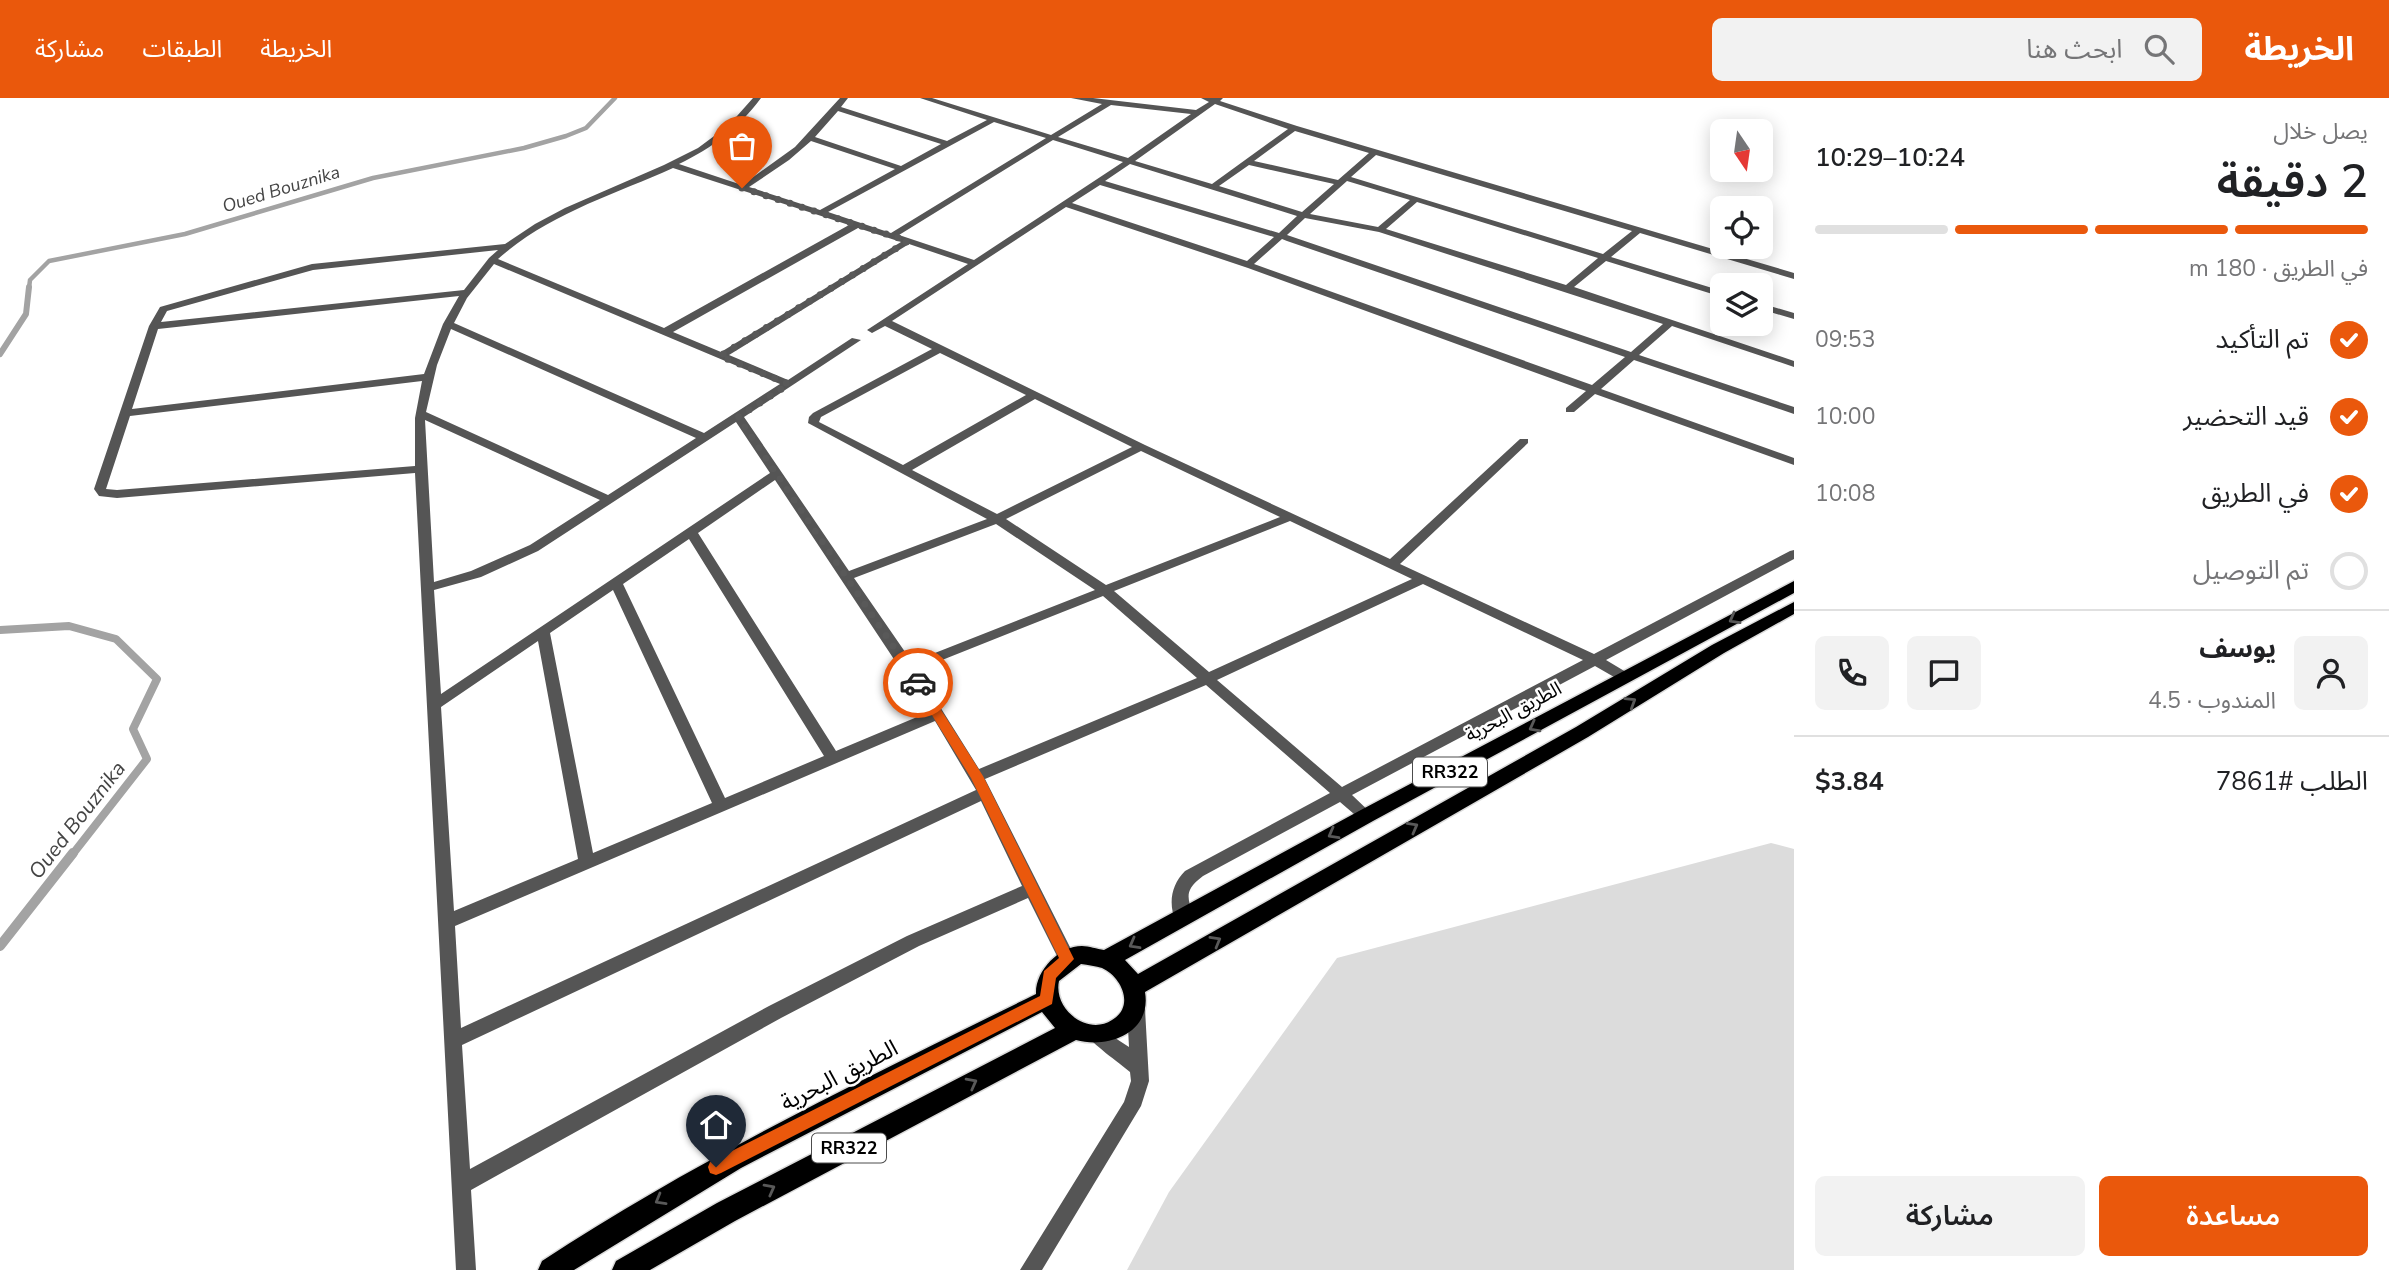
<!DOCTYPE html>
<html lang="ar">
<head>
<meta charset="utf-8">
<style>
  body { margin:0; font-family:"Nunito Sans","Noto Sans Arabic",sans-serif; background:#f2f2f2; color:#202124; direction:rtl; height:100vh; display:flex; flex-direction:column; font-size:26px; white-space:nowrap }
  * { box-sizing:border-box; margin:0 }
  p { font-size:23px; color:#757577 }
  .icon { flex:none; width:38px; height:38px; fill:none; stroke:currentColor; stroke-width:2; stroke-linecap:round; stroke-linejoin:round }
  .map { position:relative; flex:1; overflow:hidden; direction:ltr }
  .panel { display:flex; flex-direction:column; background:#fff; width:595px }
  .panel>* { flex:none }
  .needle { width:46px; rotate:167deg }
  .buttons { position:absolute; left:1710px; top:21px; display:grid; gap:14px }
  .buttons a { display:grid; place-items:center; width:63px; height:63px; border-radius:10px; background:#fff; box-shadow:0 4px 18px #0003; font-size:35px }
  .pin { position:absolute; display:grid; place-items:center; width:60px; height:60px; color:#fff; margin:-72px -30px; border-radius:50% 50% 50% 0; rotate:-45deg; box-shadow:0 0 7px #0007 }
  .pin .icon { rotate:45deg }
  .courier { position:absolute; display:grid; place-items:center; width:70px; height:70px; margin:-35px; border:5px solid #ea580c; border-radius:50%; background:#fff; color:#222; box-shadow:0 2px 9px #0007 }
  .head em { font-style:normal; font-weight:600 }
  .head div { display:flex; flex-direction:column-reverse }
  .head { display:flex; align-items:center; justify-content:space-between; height:119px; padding:0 21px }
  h1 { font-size:46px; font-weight:600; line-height:52px }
  .bar { display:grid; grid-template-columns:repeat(4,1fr); gap:10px 7px; align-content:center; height:84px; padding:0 21px }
  .bar i { height:9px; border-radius:5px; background:#e0e0e0 }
  .bar .current { background:#ea580c }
  .bar p { grid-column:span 4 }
  .line { display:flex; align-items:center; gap:18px; padding:0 21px; border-top:2px solid #e0e0e0 }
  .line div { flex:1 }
  .round { display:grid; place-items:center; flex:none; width:74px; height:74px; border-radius:10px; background:#f2f2f2 }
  ol { padding:0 21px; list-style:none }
  li { display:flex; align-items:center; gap:21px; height:77px }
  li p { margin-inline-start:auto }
  li .icon { padding:7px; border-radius:50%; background:#ea580c; color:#fff; stroke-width:4 }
  li:last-child { color:#757577 }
  li i { width:38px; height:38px; border:4px solid #e0e0e0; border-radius:50% }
  .button { display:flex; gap:14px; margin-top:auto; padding:14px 21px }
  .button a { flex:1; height:80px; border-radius:10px; background:#ea580c; color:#fff; font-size:28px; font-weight:600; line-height:80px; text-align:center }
  .button a+a { background:#f2f2f2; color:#202124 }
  header { display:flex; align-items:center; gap:42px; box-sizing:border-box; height:98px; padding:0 35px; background:#ea580c; color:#fff }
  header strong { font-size:33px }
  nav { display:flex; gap:38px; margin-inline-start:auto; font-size:24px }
  .search { width:490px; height:63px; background:#f2f2f2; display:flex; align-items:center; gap:18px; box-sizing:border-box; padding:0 24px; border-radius:10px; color:#757577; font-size:26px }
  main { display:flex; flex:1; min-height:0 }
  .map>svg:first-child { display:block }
  .green { fill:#dcdcdc }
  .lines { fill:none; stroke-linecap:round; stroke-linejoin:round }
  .stream-far3 { stroke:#a3a3a3; stroke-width:4.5 }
  .stream-far2 { stroke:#a3a3a3; stroke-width:6 }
  .stream-far1 { stroke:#a3a3a3; stroke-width:8 }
  .stream { stroke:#a3a3a3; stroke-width:10 }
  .primary-casing { stroke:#dbdbdb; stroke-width:3 }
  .street { fill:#555; fill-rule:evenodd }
  .primary { fill:#000; fill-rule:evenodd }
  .oneway { stroke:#595959 }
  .route { fill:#ea580c }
  .done { stroke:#595959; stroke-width:7; stroke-dasharray:0 12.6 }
  .labels { text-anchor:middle; stroke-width:5; stroke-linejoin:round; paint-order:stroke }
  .far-water-label { font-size:18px; font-style:italic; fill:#444; stroke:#fff }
  .shield { fill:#fff; stroke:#4c4c4c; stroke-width:2 }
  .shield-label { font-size:18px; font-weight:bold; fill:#000 }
  .street-label { font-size:19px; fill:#000; stroke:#fff }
  .water-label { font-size:21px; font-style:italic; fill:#444; stroke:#fff }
  .near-street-label { font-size:23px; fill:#000; stroke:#fff }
</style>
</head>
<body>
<header>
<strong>الخريطة</strong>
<div class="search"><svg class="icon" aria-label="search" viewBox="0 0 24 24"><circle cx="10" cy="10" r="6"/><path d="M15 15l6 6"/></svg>ابحث هنا</div>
<nav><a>الخريطة</a><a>الطبقات</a><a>مشاركة</a></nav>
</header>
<main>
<section class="panel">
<div class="head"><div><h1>2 دقيقة</h1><p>يصل خلال</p></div><em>10:24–10:29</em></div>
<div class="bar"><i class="current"></i><i class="current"></i><i class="current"></i><i></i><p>في الطريق · 180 m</p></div>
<ol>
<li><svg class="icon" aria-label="check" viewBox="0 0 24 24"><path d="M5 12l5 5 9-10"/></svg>تم التأكيد<p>09:53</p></li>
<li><svg class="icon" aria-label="check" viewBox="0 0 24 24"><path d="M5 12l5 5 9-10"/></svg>قيد التحضير<p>10:00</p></li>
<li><svg class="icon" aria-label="check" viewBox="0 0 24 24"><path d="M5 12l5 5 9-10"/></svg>في الطريق<p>10:08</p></li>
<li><i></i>تم التوصيل</li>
</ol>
<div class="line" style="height:126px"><a class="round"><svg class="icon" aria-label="person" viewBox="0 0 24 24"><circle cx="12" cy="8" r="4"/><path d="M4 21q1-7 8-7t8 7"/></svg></a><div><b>يوسف</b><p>المندوب · 4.5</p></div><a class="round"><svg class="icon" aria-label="chat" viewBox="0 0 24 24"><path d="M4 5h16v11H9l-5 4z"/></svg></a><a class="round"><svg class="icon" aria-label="phone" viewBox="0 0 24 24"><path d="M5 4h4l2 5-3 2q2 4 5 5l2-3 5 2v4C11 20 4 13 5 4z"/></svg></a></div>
<div class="line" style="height:91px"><div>الطلب #7861</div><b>$3.84</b></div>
<div class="button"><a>مساعدة</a><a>مشاركة</a></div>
</section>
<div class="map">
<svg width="1794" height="1172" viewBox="0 0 1794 1172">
  <rect width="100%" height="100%" fill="#fff"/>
  <!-- green -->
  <path class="green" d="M1771,745L1794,751V1172H1127L1169,1094L1337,860Z"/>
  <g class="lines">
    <!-- stream-far3 -->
    <path class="stream-far3" d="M29,190L30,182L49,163L185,136L373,80L524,50L566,38L586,30L615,0"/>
    <!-- stream-far2 -->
    <path class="stream-far2" d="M0,256L26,216L29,189"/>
    <!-- stream-far1 -->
    <path class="stream-far1" d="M0,532L69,528L116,541L157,581L133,631L147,661L72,757"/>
    <!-- stream -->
    <path class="stream" d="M0,848L73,755"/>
    <defs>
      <path id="primary" d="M1794,483V495L1373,723L1125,862L1138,876L1576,629L1712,547L1794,504V516L1724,555L1588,639L1145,894C1152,935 1108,951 1076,942L735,1123L650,1172H612L616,1163L717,1105L1055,930L1042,914L741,1070L574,1172H538L542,1163C699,1060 868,979 1036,896C1035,873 1059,848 1082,848C1089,848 1097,851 1104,852L1359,713ZM1081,866C1088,867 1096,868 1102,870C1122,879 1135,909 1112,922C1088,938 1053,912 1059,883Z"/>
    </defs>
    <!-- primary casing -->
    <use href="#primary" class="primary-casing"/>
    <!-- street -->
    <path class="street" d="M753,0H761C739,30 712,50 679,66L742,87L795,49L840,0H848L841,9L947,43L987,22L920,0H932L1051,37L1102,6L1071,0H1093L1196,12L1209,4L1201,0H1223L1220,3L1297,28L1794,175V181L1640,135L1611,159L1722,193V199L1606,163L1574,189L1794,263V269L1672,228L1639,257L1794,309V316L1634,262L1601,291L1794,360V367L1595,296L1574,314H1566V310L1586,293L1248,170L1066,109L892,223L1145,347L1390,461L1520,341H1528V345L1400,466L1594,556L1790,453L1794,452V461L1606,562L1631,577L1633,580L1631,583H1621L1595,568L1352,697L1374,718L1371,722H1361L1340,704L1203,778C1176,798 1197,804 1188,824L1182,826L1176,824C1168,806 1171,787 1185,773L1330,695L1206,587L985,681L1076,861L1073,866L1067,868L1061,866L1028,800L919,848L781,920L471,1092L476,1172H456L415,375L117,400L99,398L94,391L149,228L160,209L312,166L505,146L535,126L565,110L664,67L698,50L729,27ZM1215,6L1288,31L1212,86L1135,63ZM1111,7L1191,16L1128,60L1058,39ZM838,13L941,46L901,68L815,39ZM994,24L1046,40L891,135L828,114ZM1295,33L1369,55L1338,82L1254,63ZM1053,42L1123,64L974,162L899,137ZM811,43L895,71L820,112L749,89L789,62ZM1376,57L1632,133L1603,156L1351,79ZM1130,66L1297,118L1279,135L1105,83ZM1249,67L1334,86L1302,114L1219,88ZM673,70L849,127L664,230L498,161C548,116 613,97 673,70ZM1347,83L1410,102L1378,129L1310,116ZM1100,87L1274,139L1247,163L1072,105ZM1417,104L1598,160L1566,187L1386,131ZM1305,120L1379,134L1663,226L1631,254L1287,137ZM858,130L901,144L721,254L673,234ZM1282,141L1287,143L1625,259L1592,287L1254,166ZM909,146L968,166L867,232L872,235L885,228L932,251L813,315L809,319L808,325L987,421L849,473L744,319L861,242L852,240L788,282L729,257ZM498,152L489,160L464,192L161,224L167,213L313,172ZM494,166L780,286L704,335L454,225L467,200ZM459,198L443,226L424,276L132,311L158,231ZM451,231L696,340L608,397L426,314L437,267ZM940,255L1026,297L903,367L819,324L821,319ZM422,283L415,320V368L117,392L106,391L130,318ZM1035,301L1132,349L997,416L912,372ZM425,322L600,402L530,447L471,473L434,484ZM736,324L770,375L441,596L434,492L481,479L538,453ZM1141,353L1280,419L1106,487L1006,421ZM775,382L929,614L836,653L698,435ZM1290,423L1412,481L1209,574L1114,493ZM996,426L1095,492L912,564L854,480ZM689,441L824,658L725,700L623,486ZM1423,486L1583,562L1342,689L1217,582ZM613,492L712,705L593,755L550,535ZM1103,498L1197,580L979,671L917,572ZM538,543L578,761L454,813L441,609ZM935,623L976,692L461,930L455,828ZM981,703L1022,788L907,838L769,908L470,1071L462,947Z
      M1760,205L1794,215V221L1760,211Z
      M1136,903L1142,905L1145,911L1149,983L1141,1008L1042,1172H1020L1124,1004L1131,983L1130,974C1120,965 1090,945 1086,935L1089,929L1095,927L1129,949L1127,911L1130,905Z"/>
    <!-- primary -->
    <use href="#primary" class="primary"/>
  </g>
  <!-- one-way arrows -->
  <defs><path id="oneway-chevron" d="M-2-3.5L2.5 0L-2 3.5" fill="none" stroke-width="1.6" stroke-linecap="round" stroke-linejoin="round" transform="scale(1.75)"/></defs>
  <g class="oneway">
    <use href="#oneway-chevron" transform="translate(1734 521) rotate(151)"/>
    <use href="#oneway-chevron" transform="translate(1631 604) rotate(-32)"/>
    <use href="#oneway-chevron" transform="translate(1534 629) rotate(152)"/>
    <use href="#oneway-chevron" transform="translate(1413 729) rotate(-29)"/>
    <use href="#oneway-chevron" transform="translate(1333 736) rotate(151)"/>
    <use href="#oneway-chevron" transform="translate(1216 843) rotate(-30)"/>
    <use href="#oneway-chevron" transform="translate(1134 846) rotate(151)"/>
    <use href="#oneway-chevron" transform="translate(972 985) rotate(-28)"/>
    <use href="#oneway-chevron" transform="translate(770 1091) rotate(-28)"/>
    <use href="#oneway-chevron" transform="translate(660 1102) rotate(150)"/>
  </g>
  <!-- route -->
  <path class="route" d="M918,581L922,582L983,678L1074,861L1056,880L1052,906L721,1075L716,1077L710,1075L708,1069L710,1064L1040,898L1044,873L1059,860L971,680L912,585Z"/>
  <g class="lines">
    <!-- done -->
    <path class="done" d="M742,90L908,143L720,258L789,286L738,319L918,585"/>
  </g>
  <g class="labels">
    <!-- far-water labels -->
    <g class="far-water-label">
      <text transform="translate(281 91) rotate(-17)" y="6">Oued Bouznika</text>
    </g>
    <!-- shield labels -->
    <g class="shield">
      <rect x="1413" y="659.5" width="74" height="29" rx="5"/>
      <rect x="812" y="1035.5" width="74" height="29" rx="5"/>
    </g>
    <g class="shield-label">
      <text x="1450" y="680">RR322</text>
      <text x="849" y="1056">RR322</text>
    </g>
    <!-- street labels -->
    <g class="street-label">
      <text transform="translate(1513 613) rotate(-28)" y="7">الطريق البحرية</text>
    </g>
    <!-- water labels -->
    <g class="water-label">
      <text transform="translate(77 722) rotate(-52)" y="7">Oued Bouznika</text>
    </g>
    <!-- near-street labels -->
    <g class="near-street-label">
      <text transform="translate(839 977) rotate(-27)" y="8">الطريق البحرية</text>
    </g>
  </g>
</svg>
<div class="buttons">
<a><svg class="needle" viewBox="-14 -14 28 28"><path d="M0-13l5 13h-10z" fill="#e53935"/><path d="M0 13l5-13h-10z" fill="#757577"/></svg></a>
<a><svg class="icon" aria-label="locate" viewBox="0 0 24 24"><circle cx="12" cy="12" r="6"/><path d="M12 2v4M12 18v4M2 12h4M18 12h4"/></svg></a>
<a><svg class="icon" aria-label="layers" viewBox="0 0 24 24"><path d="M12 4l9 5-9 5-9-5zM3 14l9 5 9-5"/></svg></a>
</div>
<div class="pin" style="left:742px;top:90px;background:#ea580c"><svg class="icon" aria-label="bag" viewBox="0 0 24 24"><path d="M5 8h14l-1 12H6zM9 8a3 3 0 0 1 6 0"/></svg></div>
<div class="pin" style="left:716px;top:1069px;background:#1f2937"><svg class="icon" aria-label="home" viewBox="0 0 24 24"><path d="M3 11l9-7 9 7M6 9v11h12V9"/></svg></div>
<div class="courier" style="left:918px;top:585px"><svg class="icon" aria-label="car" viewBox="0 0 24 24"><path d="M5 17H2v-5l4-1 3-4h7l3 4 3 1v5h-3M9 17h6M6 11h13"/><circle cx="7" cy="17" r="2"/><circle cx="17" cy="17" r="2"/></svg></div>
</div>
</main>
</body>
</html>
